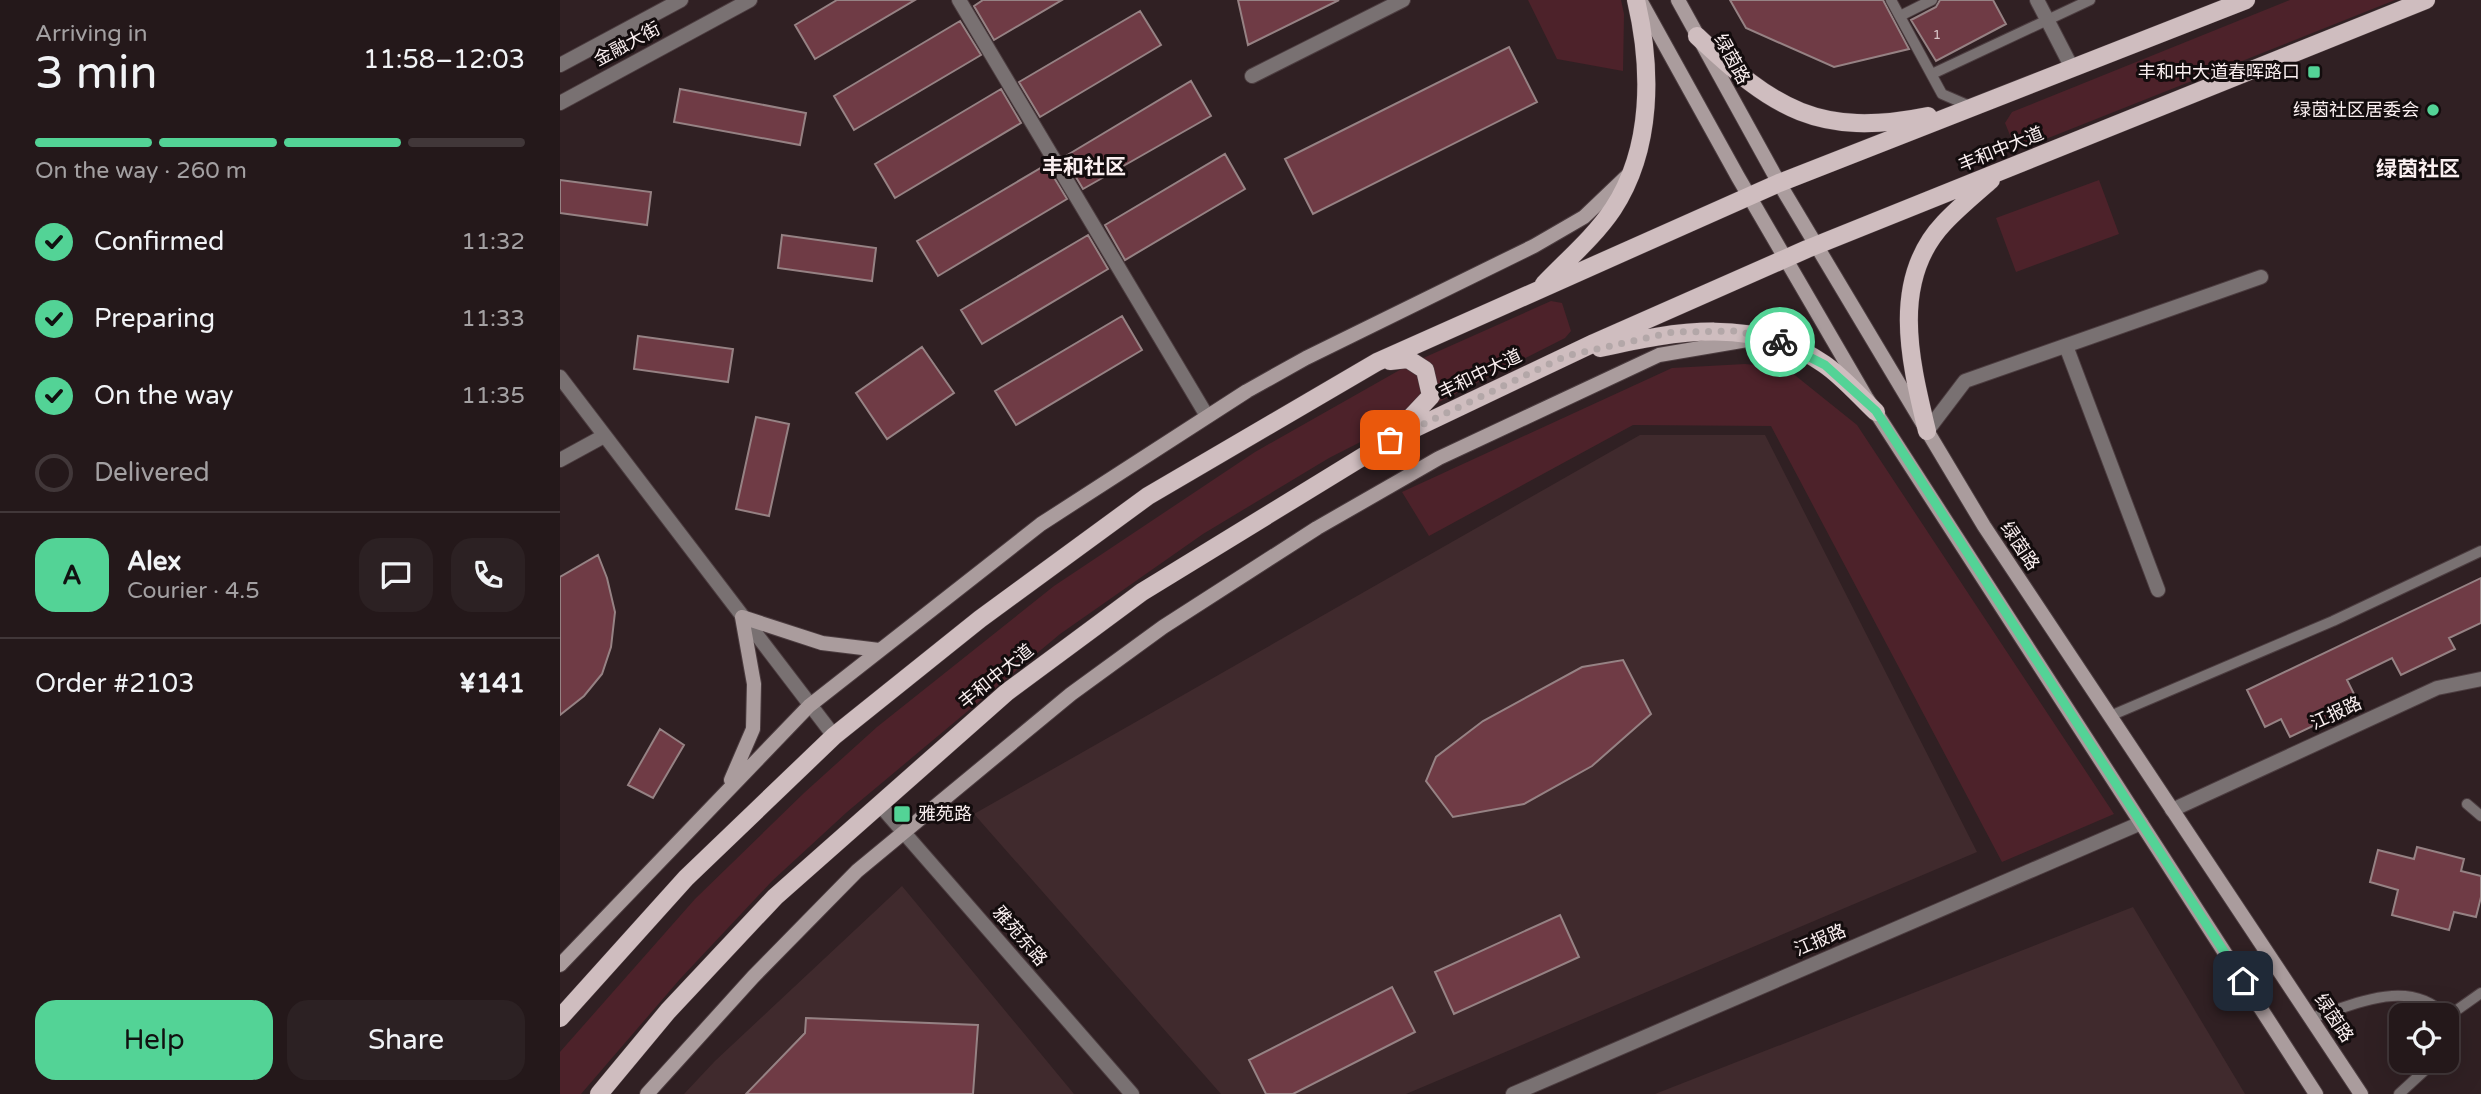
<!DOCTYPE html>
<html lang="en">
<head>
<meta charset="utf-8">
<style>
  body { margin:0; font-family:"Varela Round","Noto Sans SC",sans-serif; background:#2c2123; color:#f1f3f6; height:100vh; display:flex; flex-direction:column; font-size:26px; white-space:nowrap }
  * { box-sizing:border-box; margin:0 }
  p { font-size:23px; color:#a3a0a2 }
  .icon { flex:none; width:38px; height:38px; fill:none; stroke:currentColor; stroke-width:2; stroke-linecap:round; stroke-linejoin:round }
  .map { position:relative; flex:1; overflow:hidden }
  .sheet { display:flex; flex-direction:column; background:#24181a; width:560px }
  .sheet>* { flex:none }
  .tools { position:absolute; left:1829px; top:1003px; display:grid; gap:14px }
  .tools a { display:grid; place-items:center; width:70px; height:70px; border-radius:14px; background:#24181a; box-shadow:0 7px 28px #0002,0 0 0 2px #413739; font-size:35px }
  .pin { position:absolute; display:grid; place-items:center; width:60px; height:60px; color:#fff; margin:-30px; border-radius:14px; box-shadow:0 4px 10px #0006 }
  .courier { position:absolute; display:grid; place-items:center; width:70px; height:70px; margin:-35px; border:5px solid #53d396; border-radius:50%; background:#fff; color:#222; box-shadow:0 2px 9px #0007 }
  .headline em { font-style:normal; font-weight:600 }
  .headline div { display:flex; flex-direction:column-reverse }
  .headline { display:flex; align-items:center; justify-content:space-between; height:119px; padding:0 35px }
  h1 { font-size:46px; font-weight:600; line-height:52px }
  .bar { display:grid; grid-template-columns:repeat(4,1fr); gap:10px 7px; align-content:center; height:84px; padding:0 35px }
  .bar i { height:9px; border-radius:5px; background:#413739 }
  .bar .selected { background:#53d396 }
  .bar p { grid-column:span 4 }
  .line { display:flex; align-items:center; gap:18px; padding:0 35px; border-top:2px solid #413739 }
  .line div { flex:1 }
  .round { display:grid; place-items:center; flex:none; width:74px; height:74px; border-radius:21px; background:#2c2123 }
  ol { padding:0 35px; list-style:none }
  li { display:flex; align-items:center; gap:21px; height:77px }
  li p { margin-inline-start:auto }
  li .icon { padding:7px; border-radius:50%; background:#53d396; color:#111; stroke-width:4 }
  li:last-child { color:#a3a0a2 }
  li i { width:38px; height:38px; border:4px solid #413739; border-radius:50% }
  .button { display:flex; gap:14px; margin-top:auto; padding:14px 35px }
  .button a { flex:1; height:80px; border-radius:21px; background:#53d396; color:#111; font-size:28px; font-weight:600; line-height:80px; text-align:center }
  .button a+a { background:#2c2123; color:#f1f3f6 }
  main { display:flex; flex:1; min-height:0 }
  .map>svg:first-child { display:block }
  .built { fill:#402a2d }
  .green { fill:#4d222a }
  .building { fill:#6f3b45; stroke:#968284; stroke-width:2 }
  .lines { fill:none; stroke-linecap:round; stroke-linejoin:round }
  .service-casing { stroke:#4c3d40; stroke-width:12 }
  .minor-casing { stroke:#4c3d40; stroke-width:16 }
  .tertiary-casing { stroke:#4c3d40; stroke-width:16 }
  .secondary-casing { stroke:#4c3d40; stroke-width:16 }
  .primary-casing { stroke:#4c3d40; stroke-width:19 }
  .service { stroke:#797172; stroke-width:10 }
  .minor { stroke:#797172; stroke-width:14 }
  .tertiary { stroke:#797172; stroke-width:14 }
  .secondary { stroke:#aa9c9d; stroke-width:14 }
  .primary { stroke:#cfbdbf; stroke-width:18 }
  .done { stroke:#b3a7a8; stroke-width:7; stroke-dasharray:0 12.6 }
  .route { stroke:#53d396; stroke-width:9 }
  .poi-dot { fill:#53d396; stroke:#130c0d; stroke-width:2.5 }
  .labels { text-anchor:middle; stroke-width:6; stroke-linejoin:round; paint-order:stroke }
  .number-label { font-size:14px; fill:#d7c2c5 }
  .street-label { font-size:18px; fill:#faeff0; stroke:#130c0d }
  .poi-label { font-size:18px; fill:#faeff0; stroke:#130c0d; text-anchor:end }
  .quarter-label { font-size:21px; font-weight:bold; fill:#faeff0; stroke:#130c0d }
</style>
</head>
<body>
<main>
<section class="sheet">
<div class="headline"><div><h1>3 min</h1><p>Arriving in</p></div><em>11:58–12:03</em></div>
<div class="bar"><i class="selected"></i><i class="selected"></i><i class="selected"></i><i></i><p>On the way · 260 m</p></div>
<ol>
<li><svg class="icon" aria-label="check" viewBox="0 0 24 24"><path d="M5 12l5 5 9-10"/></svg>Confirmed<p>11:32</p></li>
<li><svg class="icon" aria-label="check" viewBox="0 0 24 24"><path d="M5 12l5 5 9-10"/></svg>Preparing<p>11:33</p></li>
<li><svg class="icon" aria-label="check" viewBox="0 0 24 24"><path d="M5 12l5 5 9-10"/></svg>On the way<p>11:35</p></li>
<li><i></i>Delivered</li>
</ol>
<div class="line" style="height:126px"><b class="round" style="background:#53d396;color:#111">A</b><div><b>Alex</b><p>Courier · 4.5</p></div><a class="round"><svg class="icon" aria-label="chat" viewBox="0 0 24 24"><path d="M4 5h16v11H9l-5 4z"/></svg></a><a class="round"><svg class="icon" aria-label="phone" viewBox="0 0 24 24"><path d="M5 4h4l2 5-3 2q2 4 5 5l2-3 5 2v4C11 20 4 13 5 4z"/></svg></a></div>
<div class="line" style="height:91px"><div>Order #2103</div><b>¥141</b></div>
<div class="button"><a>Help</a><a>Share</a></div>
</section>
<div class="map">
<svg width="1921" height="1094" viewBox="0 0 1921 1094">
  <rect width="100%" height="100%" fill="#302023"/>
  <!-- built -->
  <path class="built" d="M1080,435H1205L1417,852L846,1094H661L414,814Z
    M342,886L514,1094H124L155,1061Z
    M1573,907L1685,1094H1095Z"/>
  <!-- green -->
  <path class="green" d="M968,0H1061L1064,14L1063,71L997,59Z
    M1730,0H1835L1466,147L1454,145L1445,123L1452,112Z
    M1539,180L1559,234L1456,272L1436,218Z
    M991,301L1002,303L1011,331L1005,338L769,458L643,534L500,634L287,812L212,881L120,979L21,1094H0V1052L135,899L244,793L317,727L494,586L695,452L852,363Z
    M1185,364L1226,368L1297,425L1554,814L1442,862L1211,426L1073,425L869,536L842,492L1112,368Z"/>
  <!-- building -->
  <path class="building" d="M277,0H355L255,59L235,25Z
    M423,0H502L434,40L414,6Z
    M678,0H779L688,45Z
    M1170,0H1323L1349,49L1274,67L1186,28Z
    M1380,0H1433L1446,24L1376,61L1351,20L1376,7Z
    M580,11L601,45L480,117L459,82Z
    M400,21L421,55L294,130L274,96Z
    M949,47L977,102L753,214L725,159Z
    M631,81L651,116L523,189L504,157Z
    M120,89L246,113L240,145L114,122Z
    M441,89L461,123L335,198L315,164Z
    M665,154L685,189L565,260L545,225Z
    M484,166H487L507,199L378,276L357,241Z
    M0,180L91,192L87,225L0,213Z
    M222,235L316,248L312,281L218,268Z
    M528,235L548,269L422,344L401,310Z
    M562,316L582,350L456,425L435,391Z
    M78,336L173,349L168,382L74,369Z
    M362,347L394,393L327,439L296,393Z
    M196,417L229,424L209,516L176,509Z
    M38,555L47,578L55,612L51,647L42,674L24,696L0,715V577Z
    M1921,578V623L1889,638L1895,649L1841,675L1832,658L1787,680L1799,704L1730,737L1721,719L1705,727L1687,690Z
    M1063,660L1091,714L1032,766L964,804L893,817L866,781L876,757L923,721L1022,667Z
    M100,729L124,745L93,798L68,785Z
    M1857,847L1904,859L1901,871L1921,876V897L1916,917L1894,912L1889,930L1832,915L1838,890L1810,882L1818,850L1854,859Z
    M1000,915L1019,957L894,1014L875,972Z
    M832,987L855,1032L733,1094H706L689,1060Z
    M246,1018L418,1025L413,1094H186L245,1033Z"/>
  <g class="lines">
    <defs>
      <path id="service" d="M1331,0L1382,94L1412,107
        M1340,16L1372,0
        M1372,74L1530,0
        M1550,716L1773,621L1921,551
        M1907,804L1921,816
        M1886,1016V1044
        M1887,1017L1921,993
        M1751,1018C1795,1005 1848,977 1885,1015
        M1839,1094L1876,1060"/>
      <path id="minor" d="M399,0L647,416
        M1477,0L1512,68
        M692,76L843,0
        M1506,346L1598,590
        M1367,431L1405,381L1701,277"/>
      <path id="tertiary" d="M0,65L121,0
        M0,103L190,0
        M0,377L274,736
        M0,460L44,436
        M319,804L572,1094
        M1612,810L1877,688L1921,679
        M953,1094L1581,823"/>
      <path id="secondary" d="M1080,0L1178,177L1306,397L1756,1094
        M1118,0L1219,183L1424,526L1801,1094
        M171,780L193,729L194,684L182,617L262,643L319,650
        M0,965L249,706L481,524L687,391L746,358L974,246L1024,217L1068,175
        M87,1094L193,977L297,871L511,694L603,627L757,528L879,458L1099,355L1193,339"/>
      <path id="primary" d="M1137,36C1214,109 1259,138 1368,116
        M984,284C1007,260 1035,236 1053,209C1093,148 1092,68 1076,0
        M1040,348C1116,331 1195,316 1264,364C1283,377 1299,396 1316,412
        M830,361L848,359L865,370L871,396L837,432
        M1367,431C1351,364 1329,281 1384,223C1398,208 1415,194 1431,180
        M0,1018L126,878L274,736L420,619L588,496L817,362L1219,183L1686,0
        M39,1094L108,1011L215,897L447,692L582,592L830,440L1034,343L1247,249L1866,0"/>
    </defs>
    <!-- service casing -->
    <use href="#service" class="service-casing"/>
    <!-- minor casing -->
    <use href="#minor" class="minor-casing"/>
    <!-- tertiary casing -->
    <use href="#tertiary" class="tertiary-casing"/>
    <!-- secondary casing -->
    <use href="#secondary" class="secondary-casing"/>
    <!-- primary casing -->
    <use href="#primary" class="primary-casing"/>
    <!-- service -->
    <use href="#service" class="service"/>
    <!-- minor -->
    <use href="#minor" class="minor"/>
    <!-- tertiary -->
    <use href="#tertiary" class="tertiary"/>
    <!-- secondary -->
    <use href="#secondary" class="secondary"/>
    <!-- primary -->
    <use href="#primary" class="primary"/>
  </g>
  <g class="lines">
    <!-- done -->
    <path class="done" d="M830,440L1006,356L1113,332L1177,331L1220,342"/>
    <!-- route -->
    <path class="route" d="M1220,342L1265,365L1316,411L1683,981"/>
  </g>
  <!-- markers -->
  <g class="poi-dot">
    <rect x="1747" y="65" width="14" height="14" rx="3.5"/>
    <circle cx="1873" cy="110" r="7"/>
    <rect x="333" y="805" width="18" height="18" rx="3.5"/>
  </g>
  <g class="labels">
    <!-- number labels -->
    <g class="number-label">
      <text x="1377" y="39">1</text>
    </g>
    <!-- street labels -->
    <g class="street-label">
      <text transform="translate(67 44) rotate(-28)" y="6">金融大街</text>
      <text transform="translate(1172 59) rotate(61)" y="6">绿茵路</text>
      <text transform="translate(1441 149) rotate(-22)" y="6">丰和中大道</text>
      <text transform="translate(920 374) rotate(-26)" y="6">丰和中大道</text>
      <text transform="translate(1460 546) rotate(56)" y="6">绿茵路</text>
      <text transform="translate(436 676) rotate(-39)" y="6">丰和中大道</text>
      <text transform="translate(1776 713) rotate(-25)" y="6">江报路</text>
      <text transform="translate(460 936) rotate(49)" y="6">雅苑东路</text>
      <text transform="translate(1260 940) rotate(-23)" y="6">江报路</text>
      <text transform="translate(1774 1018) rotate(56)" y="6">绿茵路</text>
    </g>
    <!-- poi labels -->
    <g class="poi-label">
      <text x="1740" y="78">丰和中大道春晖路口</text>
      <text x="1859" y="116">绿茵社区居委会</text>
      <text x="358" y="820" text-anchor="start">雅苑路</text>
    </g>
    <!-- quarter labels -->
    <g class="quarter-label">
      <text x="524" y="174">丰和社区</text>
      <text x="1858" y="176">绿茵社区</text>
    </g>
  </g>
</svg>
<div class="tools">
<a><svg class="icon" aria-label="locate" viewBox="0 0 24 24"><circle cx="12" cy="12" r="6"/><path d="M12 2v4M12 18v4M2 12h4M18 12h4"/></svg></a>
</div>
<div class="pin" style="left:830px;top:440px;background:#ea580c"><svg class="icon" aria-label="bag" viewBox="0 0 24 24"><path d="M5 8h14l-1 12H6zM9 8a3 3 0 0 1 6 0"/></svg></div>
<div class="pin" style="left:1683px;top:981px;background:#1f2937"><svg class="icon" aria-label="home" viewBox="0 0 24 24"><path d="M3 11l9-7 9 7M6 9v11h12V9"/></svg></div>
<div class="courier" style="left:1220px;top:342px"><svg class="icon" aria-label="bike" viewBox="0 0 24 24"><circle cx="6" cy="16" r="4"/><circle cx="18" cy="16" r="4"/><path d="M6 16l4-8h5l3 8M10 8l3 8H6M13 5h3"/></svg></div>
</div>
</main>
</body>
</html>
